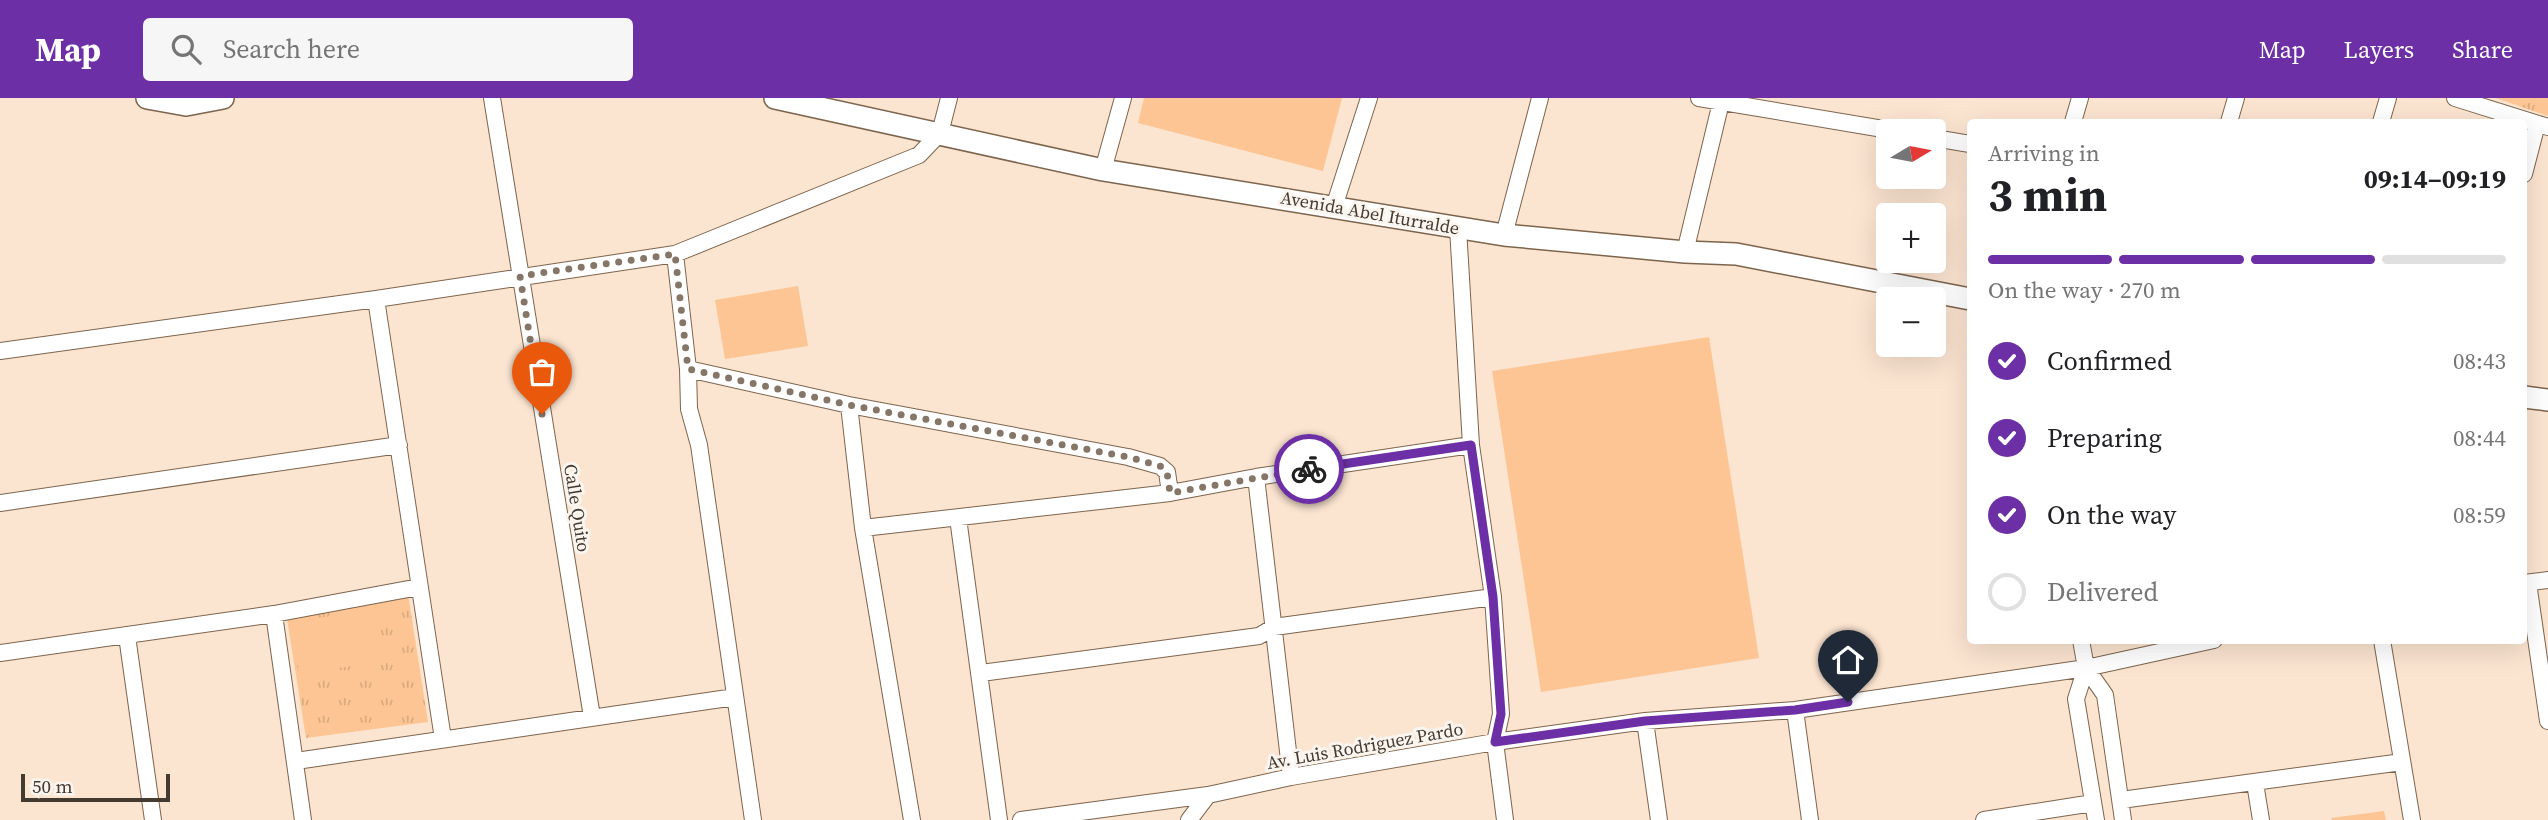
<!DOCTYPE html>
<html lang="en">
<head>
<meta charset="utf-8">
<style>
  body { margin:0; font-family:"Source Serif 4",serif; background:#f6f6f6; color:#202124; height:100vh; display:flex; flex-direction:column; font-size:26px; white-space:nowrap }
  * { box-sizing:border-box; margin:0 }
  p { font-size:23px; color:#757577 }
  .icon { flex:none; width:38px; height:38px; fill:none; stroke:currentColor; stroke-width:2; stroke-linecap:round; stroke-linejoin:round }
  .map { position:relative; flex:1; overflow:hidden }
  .side { position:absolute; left:1967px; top:21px; width:560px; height:525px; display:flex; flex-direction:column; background:#fff; border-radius:7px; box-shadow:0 7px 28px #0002 }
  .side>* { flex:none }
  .needle { width:46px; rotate:80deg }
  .buttons { position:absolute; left:1876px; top:21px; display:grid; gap:14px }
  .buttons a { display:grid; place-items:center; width:70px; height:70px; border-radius:7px; background:#fff; box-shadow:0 7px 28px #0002; font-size:35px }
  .scale { position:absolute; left:21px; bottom:18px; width:149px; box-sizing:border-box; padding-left:7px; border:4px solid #453a30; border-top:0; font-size:19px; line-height:24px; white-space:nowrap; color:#453a30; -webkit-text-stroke:5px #fbf5f0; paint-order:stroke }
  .pin { position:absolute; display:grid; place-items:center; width:60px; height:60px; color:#fff; margin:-72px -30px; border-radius:50% 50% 50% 0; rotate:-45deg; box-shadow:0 0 7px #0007 }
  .pin .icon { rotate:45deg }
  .courier { position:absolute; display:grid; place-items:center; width:70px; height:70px; margin:-35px; border:5px solid #6c2fa5; border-radius:50%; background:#fff; color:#222; box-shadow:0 2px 9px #0007 }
  .overview em { font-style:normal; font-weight:700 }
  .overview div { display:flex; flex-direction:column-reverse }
  .overview { display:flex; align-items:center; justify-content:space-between; height:119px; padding:0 21px }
  h1 { font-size:46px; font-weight:700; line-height:52px }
  .bar { display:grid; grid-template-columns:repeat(4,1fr); gap:10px 7px; align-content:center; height:84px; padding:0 21px }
  .bar i { height:9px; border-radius:5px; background:#e0e0e0 }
  .bar .on { background:#6c2fa5 }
  .bar p { grid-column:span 4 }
  ol { padding:0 21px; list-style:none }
  li { display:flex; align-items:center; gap:21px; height:77px }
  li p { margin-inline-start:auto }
  li .icon { padding:7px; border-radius:50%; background:#6c2fa5; color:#fff; stroke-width:4 }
  li:last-child { color:#757577 }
  li i { width:38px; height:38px; border:4px solid #e0e0e0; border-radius:50% }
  header { display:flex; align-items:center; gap:42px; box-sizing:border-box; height:98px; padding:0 35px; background:#6c2fa5; color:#fff }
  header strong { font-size:33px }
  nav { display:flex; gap:38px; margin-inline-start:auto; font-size:24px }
  .search { width:490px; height:63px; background:#f6f6f6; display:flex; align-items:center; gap:18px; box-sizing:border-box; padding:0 24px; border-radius:7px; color:#757577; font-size:26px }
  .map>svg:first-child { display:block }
  .park { fill:url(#park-tufts) }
  .garden { fill:#fdc593 }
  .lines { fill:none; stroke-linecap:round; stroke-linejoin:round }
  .minor-casing { stroke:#7d644d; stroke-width:18 }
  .tertiary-casing { stroke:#7d644d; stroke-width:24 }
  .minor { stroke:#fff; stroke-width:16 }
  .tertiary { stroke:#fff; stroke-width:21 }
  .done { stroke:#857668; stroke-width:7; stroke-dasharray:0 12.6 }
  .route { stroke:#6c2fa5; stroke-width:9 }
  .labels { text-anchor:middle; stroke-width:6; stroke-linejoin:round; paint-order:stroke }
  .street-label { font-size:18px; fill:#453a30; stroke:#fbf5f0 }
</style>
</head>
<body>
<header>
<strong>Map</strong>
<div class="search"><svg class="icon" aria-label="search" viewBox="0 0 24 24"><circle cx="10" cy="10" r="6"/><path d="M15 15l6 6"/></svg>Search here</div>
<nav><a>Map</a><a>Layers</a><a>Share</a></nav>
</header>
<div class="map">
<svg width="2548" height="722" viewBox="0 0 2548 722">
  <defs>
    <pattern id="park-tufts" width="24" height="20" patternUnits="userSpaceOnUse" patternTransform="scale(1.75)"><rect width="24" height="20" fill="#fdc593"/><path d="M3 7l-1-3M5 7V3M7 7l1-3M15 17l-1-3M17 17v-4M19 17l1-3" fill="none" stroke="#daaa7f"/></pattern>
  </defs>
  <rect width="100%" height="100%" fill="#fbe4d0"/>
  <!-- park -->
  <path class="park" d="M2496,0H2548V18Z
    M408,496L428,624L306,640L286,515Z"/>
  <!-- garden -->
  <path class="garden" d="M1144,0H1342L1323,73L1138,25Z
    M798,188L808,248L725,261L715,202Z
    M1709,239L1759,560L1541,594L1492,273Z
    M377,511L385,563L299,576L291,524Z
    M2384,713L2386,722H2332L2331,720Z"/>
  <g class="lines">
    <defs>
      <path id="minor" d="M492,0L592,619
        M1699,0L1895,33
        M2455,0L2548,29
        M2073,24L2080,0
        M2229,24L2236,0
        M2381,24L2388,0
        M1934,40L1970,46
        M1103,72L1123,0
        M2524,76L2537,26
        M1334,109L1369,0
        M1458,130L1471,347L1493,499L1501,616L1495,644L1505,722
        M1504,137L1540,0
        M1685,154L1722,0
        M675,156L688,271L689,311L699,347L753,722
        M376,201L443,641
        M0,253L376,201L675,156L919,57L940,35L949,0
        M688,271L849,307L1128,359L1160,368L1167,374L1170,395
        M849,307L863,430L912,722
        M1256,379L1291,679
        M0,405L399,347
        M958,420L999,722
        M863,430L1170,395L1256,379L1471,347
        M2524,485L2548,482
        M2528,485L2548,623
        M274,516L303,722
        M127,538L153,722
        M2081,542L2086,570L2076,601L2096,722
        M2382,542L2412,722
        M0,555L274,516L419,489
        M2086,570L2105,597L2123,722
        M981,575L1259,538L1274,529L1493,499
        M1795,612L1810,722
        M1645,623L1659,722
        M296,663L735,599
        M2255,685L2261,722
        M2121,702L2402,664
        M1021,722L1208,697L1291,679L1495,644L1645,623L1795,612L2086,570L2214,542
        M1189,722L1208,697
        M1984,722L2093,705"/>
      <path id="tertiary" d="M147,0L186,7L223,0
        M775,0L1103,72L1504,137L1685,154L1736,156L1970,201
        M2524,299L2548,302"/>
    </defs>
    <!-- minor casing -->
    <use href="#minor" class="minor-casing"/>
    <!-- tertiary casing -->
    <use href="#tertiary" class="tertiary-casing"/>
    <!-- minor -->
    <use href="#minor" class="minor"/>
    <!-- tertiary -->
    <use href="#tertiary" class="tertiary"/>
  </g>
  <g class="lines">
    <!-- done -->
    <path class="done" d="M542,316L520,178L675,156L688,271L849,307L1128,359L1160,368L1167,374L1170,395L1309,371"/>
    <!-- route -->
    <path class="route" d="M1309,371L1471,347L1493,499L1501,616L1495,644L1645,623L1795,612L1848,604"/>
  </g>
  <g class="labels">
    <!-- street labels -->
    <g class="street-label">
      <text transform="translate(1370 115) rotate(10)" y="6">Avenida Abel Iturralde</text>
      <text transform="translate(577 410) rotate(81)" y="6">Calle Quito</text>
      <text transform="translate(1365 648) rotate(-10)" y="6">Av. Luis Rodriguez Pardo</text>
    </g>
  </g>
</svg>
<div class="buttons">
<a><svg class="needle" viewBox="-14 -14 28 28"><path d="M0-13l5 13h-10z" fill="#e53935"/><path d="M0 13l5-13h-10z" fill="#757577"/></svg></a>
<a>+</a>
<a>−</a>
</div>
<div class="scale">50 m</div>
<div class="pin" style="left:542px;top:316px;background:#ea580c"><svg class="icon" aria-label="bag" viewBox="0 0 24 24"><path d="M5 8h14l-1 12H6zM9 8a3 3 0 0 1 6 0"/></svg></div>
<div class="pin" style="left:1848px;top:604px;background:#1f2937"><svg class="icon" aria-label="home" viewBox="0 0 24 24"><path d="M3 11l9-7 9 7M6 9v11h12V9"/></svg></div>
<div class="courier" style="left:1309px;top:371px"><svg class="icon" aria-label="bike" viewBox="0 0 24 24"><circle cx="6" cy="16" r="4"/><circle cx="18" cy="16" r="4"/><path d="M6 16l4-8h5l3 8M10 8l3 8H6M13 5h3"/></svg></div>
<section class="side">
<div class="overview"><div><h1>3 min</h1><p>Arriving in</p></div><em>09:14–09:19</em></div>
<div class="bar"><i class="on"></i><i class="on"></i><i class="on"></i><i></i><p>On the way · 270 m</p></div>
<ol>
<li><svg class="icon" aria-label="check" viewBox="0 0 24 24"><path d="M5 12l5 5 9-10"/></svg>Confirmed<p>08:43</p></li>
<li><svg class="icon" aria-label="check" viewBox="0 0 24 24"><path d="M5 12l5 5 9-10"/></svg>Preparing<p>08:44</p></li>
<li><svg class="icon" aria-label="check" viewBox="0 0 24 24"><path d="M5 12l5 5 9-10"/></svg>On the way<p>08:59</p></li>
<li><i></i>Delivered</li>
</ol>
</section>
</div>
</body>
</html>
